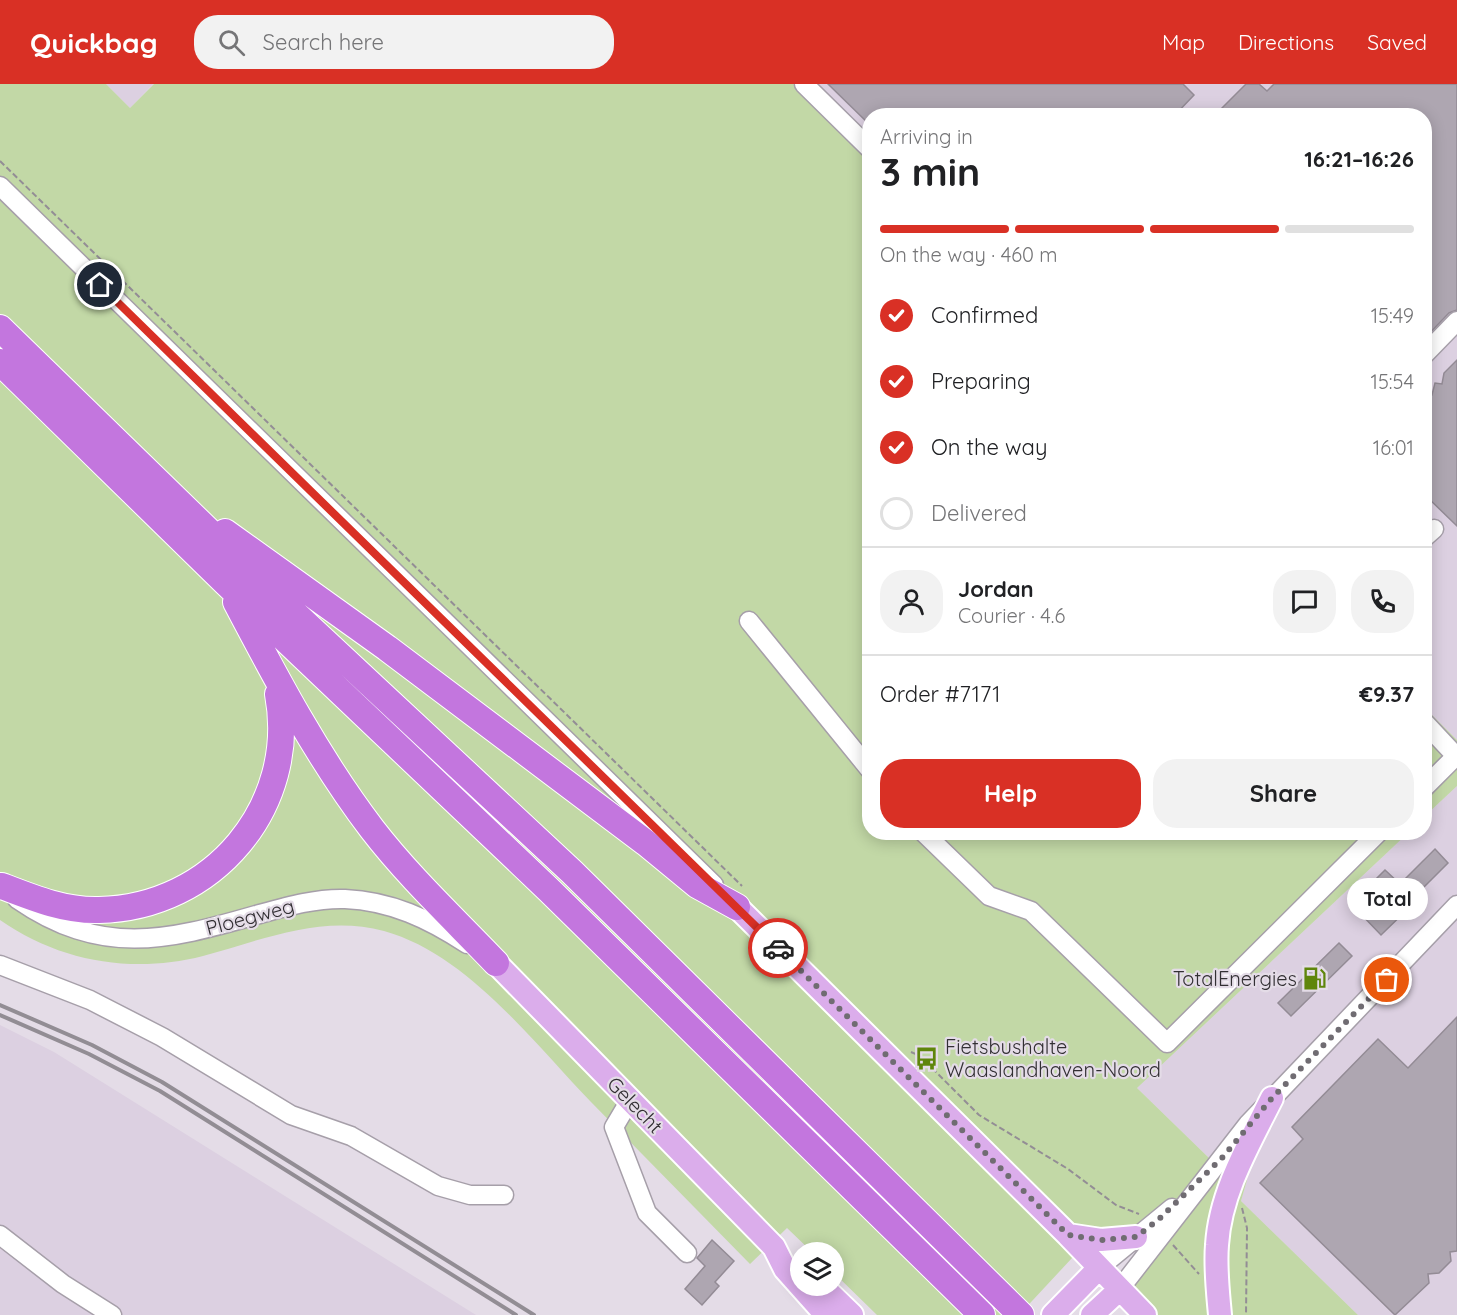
<!DOCTYPE html>
<html lang="en">
<head>
<meta charset="utf-8">
<style>
  body { margin:0; font-family:Quicksand,sans-serif; background:#f2f2f2; color:#202124; height:100vh; display:flex; flex-direction:column; font-size:22px; white-space:nowrap }
  * { box-sizing:border-box; margin:0 }
  p { font-size:20px; color:#757577 }
  .icon { flex:none; width:33px; height:33px; fill:none; stroke:currentColor; stroke-width:2; stroke-linecap:round; stroke-linejoin:round }
  .map { position:relative; flex:1; overflow:hidden }
  .panel { position:absolute; left:862px; top:24px; width:570px; height:732px; display:flex; flex-direction:column; background:#fff; border-radius:24px; box-shadow:0 3px 15px #0003 }
  .panel>* { flex:none }
  .controls { position:absolute; left:790px; top:1158px; display:grid; gap:12px }
  .controls a { display:grid; place-items:center; width:54px; height:54px; border-radius:50%; background:#fff; box-shadow:0 3px 15px #0003; font-size:30px }
  .pin { position:absolute; display:grid; place-items:center; width:51px; height:51px; color:#fff; margin:-26px; border:3px solid #fff; border-radius:50%; box-shadow:0 2px 6px #0007 }
  .courier { position:absolute; display:grid; place-items:center; width:60px; height:60px; margin:-30px; border:4px solid #d93025; border-radius:50%; background:#fff; color:#222; box-shadow:0 2px 8px #0007 }
  .bubble { position:absolute; height:42px; border-radius:21px; background:#fff; box-shadow:0 3px 15px #0003; font-size:20px; font-weight:800; line-height:42px; text-align:center }
  .overview em { font-style:normal; font-weight:800 }
  .overview div { display:flex; flex-direction:column-reverse }
  .overview { display:flex; align-items:center; justify-content:space-between; height:102px; padding:0 18px }
  h1 { font-size:39px; font-weight:800; line-height:45px }
  .bar { display:grid; grid-template-columns:repeat(4,1fr); gap:9px 6px; align-content:center; height:72px; padding:0 18px }
  .bar i { height:8px; border-radius:4px; background:#e0e0e0 }
  .bar .selected { background:#d93025 }
  .bar p { grid-column:span 4 }
  .line { display:flex; align-items:center; gap:15px; padding:0 18px; border-top:2px solid #e0e0e0 }
  .line div { flex:1 }
  .round { display:grid; place-items:center; flex:none; width:63px; height:63px; border-radius:24px; background:#f2f2f2 }
  ol { padding:0 18px; list-style:none }
  li { display:flex; align-items:center; gap:18px; height:66px }
  li p { margin-inline-start:auto }
  li .icon { padding:6px; border-radius:50%; background:#d93025; color:#fff; stroke-width:4 }
  li:last-child { color:#757577 }
  li i { width:33px; height:33px; border:3px solid #e0e0e0; border-radius:50% }
  .cta { display:flex; gap:12px; margin-top:auto; padding:12px 18px }
  .cta a { flex:1; height:69px; border-radius:24px; background:#d93025; color:#fff; font-size:24px; font-weight:800; line-height:69px; text-align:center }
  .cta a+a { background:#f2f2f2; color:#202124 }
  header { display:flex; align-items:center; gap:36px; box-sizing:border-box; height:84px; padding:0 30px; background:#d93025; color:#fff }
  header strong { font-size:28px }
  nav { display:flex; gap:33px; margin-inline-start:auto; font-size:21px }
  .search { width:420px; height:54px; background:#f2f2f2; display:flex; align-items:center; gap:15px; box-sizing:border-box; padding:0 21px; border-radius:24px; color:#757577; font-size:22px }
  .map>svg:first-child { display:block }
  .built { fill:#dcd0e1 }
  .green { fill:#c2d8a6 }
  .building { fill:#aea6b1; stroke:#938b95; stroke-width:1.5 }
  .lines { fill:none; stroke-linecap:round; stroke-linejoin:round }
  .minor-casing { stroke:#a69fa9; stroke-width:21 }
  .major-casing { stroke:#fff; stroke-width:26 }
  .highway-casing { stroke:#fff; stroke-width:28 }
  .path { stroke:#938d95; stroke-width:2; stroke-dasharray:6 3; stroke-linecap:butt }
  .minor { stroke:#fff; stroke-width:18 }
  .major { stroke:#dbadeb; stroke-width:22 }
  .highway { stroke:#c376de; stroke-width:26 }
  .rail { stroke:#928d94; stroke-width:4 }
  .done { stroke:#706c72; stroke-width:6; stroke-dasharray:0 10.8 }
  .route { stroke:#d93025; stroke-width:8 }
  .labels { text-anchor:middle; stroke-width:4.5; stroke-linejoin:round; paint-order:stroke }
  .street-label { font-size:20px; fill:#322f33; stroke:#e4dce7 }
  .poi-label { font-size:20px; fill:#322f33; stroke:#e4dce7; text-anchor:end }
</style>
</head>
<body>
<header>
<strong>Quickbag</strong>
<div class="search"><svg class="icon" aria-label="search" viewBox="0 0 24 24"><circle cx="10" cy="10" r="6"/><path d="M15 15l6 6"/></svg>Search here</div>
<nav><a>Map</a><a>Directions</a><a>Saved</a></nav>
</header>
<div class="map">
<svg width="1457" height="1231" viewBox="0 0 1457 1231">
  <rect width="100%" height="100%" fill="#e4dce7"/>
  <!-- built -->
  <path class="built" d="M106,0H153L130,24Z
    M793,0H1457V656L1425,624V32H870V76Z
    M1457,702V1231H1358L1241,1117L1247,1096L1209,1074L1137,1004L1408,749L1425,748V732Z
    M0,941L54,968L476,1231H0Z"/>
  <!-- green -->
  <path class="green" d="M0,0H106L130,24L154,0H793L870,76V748L1408,749L1137,1004L1209,1074L1247,1096L1241,1117L1358,1231H1127L1145,1213L1134,1201L1176,1145H1099L1019,1231H877L834,1189V1168H812L787,1144L750,1180C697,1126 644,1072 591,1018C533,958 467,870 384,847C321,830 263,856 203,872C133,890 60,878 0,836Z
    M1425,624L1457,656V702L1425,732Z"/>
  <!-- building -->
  <path class="building" d="M828,0H1183L1194,11L1174,32H870V41Z
    M1246,0H1259L1267,7L1274,0H1457V226L1449,229L1425,254V32H1227L1221,25Z
    M1457,276V442L1425,411V310L1432,311L1435,299L1442,300L1444,289Z
    M1435,765L1448,779L1413,814L1416,817L1381,851L1358,827L1383,802L1376,795L1385,786L1400,800Z
    M1339,859L1352,872L1291,932L1278,919Z
    M1457,933V1167L1450,1168L1451,1177L1439,1189L1428,1190L1429,1199L1395,1231L1260,1099L1303,1055L1292,1043L1378,955L1408,984Z
    M712,1156L734,1177L715,1198L719,1202L702,1221L685,1205L705,1182L697,1174Z"/>
  <g class="lines">
    <defs>
      <path id="minor" d="M804,0L870,65
        M0,102L714,801
        M1425,270L1457,237
        M1425,453L1434,445
        M749,537L870,686
        M1425,639L1456,672L1425,703
        M923,748L989,812L1031,827L1167,959L1379,748
        M17,815C101,873 166,857 256,831C285,823 315,814 345,815C391,817 429,835 467,860
        M0,881L90,916L162,953L291,1031L351,1052L438,1102L470,1111H504
        M630,1016L614,1043L647,1129L687,1169
        M0,1151L63,1200L112,1231
        M1099,1184L1172,1124
        M1119,1206L1248,1040L1457,821"/>
      <path id="major" d="M737,823L1068,1151L1145,1231
        M496,879L774,1163L785,1185L826,1231
        M1068,1151L1101,1156L1136,1153
        M822,1202L852,1231
        M1053,1231L1099,1184
        M1092,1231L1119,1206
        M1220,1231C1218,1208 1215,1184 1217,1161C1220,1109 1249,1060 1272,1014"/>
      <path id="highway" d="M0,244L261,498L572,788L1021,1231
        M0,278L226,499L549,806L982,1231
        M225,448L387,564L646,759L697,801L737,823
        M236,518C277,596 318,674 372,745C409,793 454,835 496,879
        M2,802C33,814 65,827 99,826C213,824 299,722 278,610"/>
    </defs>
    <!-- minor casing -->
    <use href="#minor" class="minor-casing"/>
    <!-- major casing -->
    <use href="#major" class="major-casing"/>
    <!-- highway casing -->
    <use href="#highway" class="highway-casing"/>
    <!-- path -->
    <path class="path" d="M0,77L742,802
      M911,968L920,972L979,1031L1068,1085L1116,1121L1139,1130
      M1242,1124L1247,1144L1246,1231
      M1173,1161L1199,1190"/>
    <!-- minor -->
    <use href="#minor" class="minor"/>
    <!-- major -->
    <use href="#major" class="major"/>
    <!-- highway -->
    <use href="#highway" class="highway"/>
    <!-- rail -->
    <path class="rail" d="M0,921L92,961L162,998L534,1231
      M0,931L89,970L160,1007L516,1231"/>
  </g>
  <g class="lines">
    <!-- done -->
    <path class="done" d="M778,864L1068,1151L1101,1156L1136,1153L1158,1136L1222,1074L1272,1014L1387,896"/>
    <!-- route -->
    <path class="route" d="M100,201L778,864"/>
  </g>
  <!-- icons -->
  <defs>
    <symbol id="fuel-bare" viewBox="-9 -9 18 18"><path d="M-5.5-6h7V0h2V4h1.3V-2.5L3-4.5l.8-.8L6-3V5H2.5V1h-1V6h-7ZM-4.2-4.7v3.2H.2V-4.7Z" fill="#5f860b" stroke="#e4dce7" stroke-width="2.5" paint-order="stroke"/></symbol>
    <symbol id="bus-bare" viewBox="-9 -9 18 18"><path d="M-5-6H5V4H4V6H2V4H-2V6H-4V4H-5ZM-3.5-4V0h7V-4ZM-3.5 1.2v1.5H-2V1.2ZM2 1.2v1.5H3.5V1.2Z" fill="#5f860b" stroke="#e4dce7" stroke-width="2.5" paint-order="stroke"/></symbol>
  </defs>
  <g fill-rule="evenodd">
    <use href="#fuel-bare" x="1298" y="878" width="33" height="33"/>
    <use href="#bus-bare" x="910" y="958" width="33" height="33"/>
  </g>
  <g class="labels">
    <!-- street labels -->
    <g class="street-label">
      <text transform="translate(250 833) rotate(-15)" y="7">Ploegweg</text>
      <text transform="translate(635 1021) rotate(46)" y="7">Gelecht</text>
    </g>
    <!-- poi labels -->
    <g class="poi-label">
      <text x="1297" y="902">TotalEnergies</text>
      <text x="945" y="970" text-anchor="start">Fietsbushalte<tspan x="945" dy="23">Waaslandhaven-Noord</tspan></text>
    </g>
  </g>
</svg>
<div class="controls">
<a><svg class="icon" aria-label="layers" viewBox="0 0 24 24"><path d="M12 4l9 5-9 5-9-5zM3 14l9 5 9-5"/></svg></a>
</div>
<div class="pin" style="left:1387px;top:896px;background:#ea580c"><svg class="icon" aria-label="bag" viewBox="0 0 24 24"><path d="M5 8h14l-1 12H6zM9 8a3 3 0 0 1 6 0"/></svg></div>
<div class="pin" style="left:100px;top:201px;background:#1f2937"><svg class="icon" aria-label="home" viewBox="0 0 24 24"><path d="M3 11l9-7 9 7M6 9v11h12V9"/></svg></div>
<div class="courier" style="left:778px;top:864px"><svg class="icon" aria-label="car" viewBox="0 0 24 24"><path d="M5 17H2v-5l4-1 3-4h7l3 4 3 1v5h-3M9 17h6M6 11h13"/><circle cx="7" cy="17" r="2"/><circle cx="17" cy="17" r="2"/></svg></div>
<div class="bubble" style="left:1347px;top:794px;width:81px">Total</div>
<section class="panel">
<div class="overview"><div><h1>3 min</h1><p>Arriving in</p></div><em>16:21–16:26</em></div>
<div class="bar"><i class="selected"></i><i class="selected"></i><i class="selected"></i><i></i><p>On the way · 460 m</p></div>
<ol>
<li><svg class="icon" aria-label="check" viewBox="0 0 24 24"><path d="M5 12l5 5 9-10"/></svg>Confirmed<p>15:49</p></li>
<li><svg class="icon" aria-label="check" viewBox="0 0 24 24"><path d="M5 12l5 5 9-10"/></svg>Preparing<p>15:54</p></li>
<li><svg class="icon" aria-label="check" viewBox="0 0 24 24"><path d="M5 12l5 5 9-10"/></svg>On the way<p>16:01</p></li>
<li><i></i>Delivered</li>
</ol>
<div class="line" style="height:108px"><a class="round"><svg class="icon" aria-label="person" viewBox="0 0 24 24"><circle cx="12" cy="8" r="4"/><path d="M4 21q1-7 8-7t8 7"/></svg></a><div><b>Jordan</b><p>Courier · 4.6</p></div><a class="round"><svg class="icon" aria-label="chat" viewBox="0 0 24 24"><path d="M4 5h16v11H9l-5 4z"/></svg></a><a class="round"><svg class="icon" aria-label="phone" viewBox="0 0 24 24"><path d="M5 4h4l2 5-3 2q2 4 5 5l2-3 5 2v4C11 20 4 13 5 4z"/></svg></a></div>
<div class="line" style="height:78px"><div>Order #7171</div><b>€9.37</b></div>
<div class="cta"><a>Help</a><a>Share</a></div>
</section>
</div>
</body>
</html>
